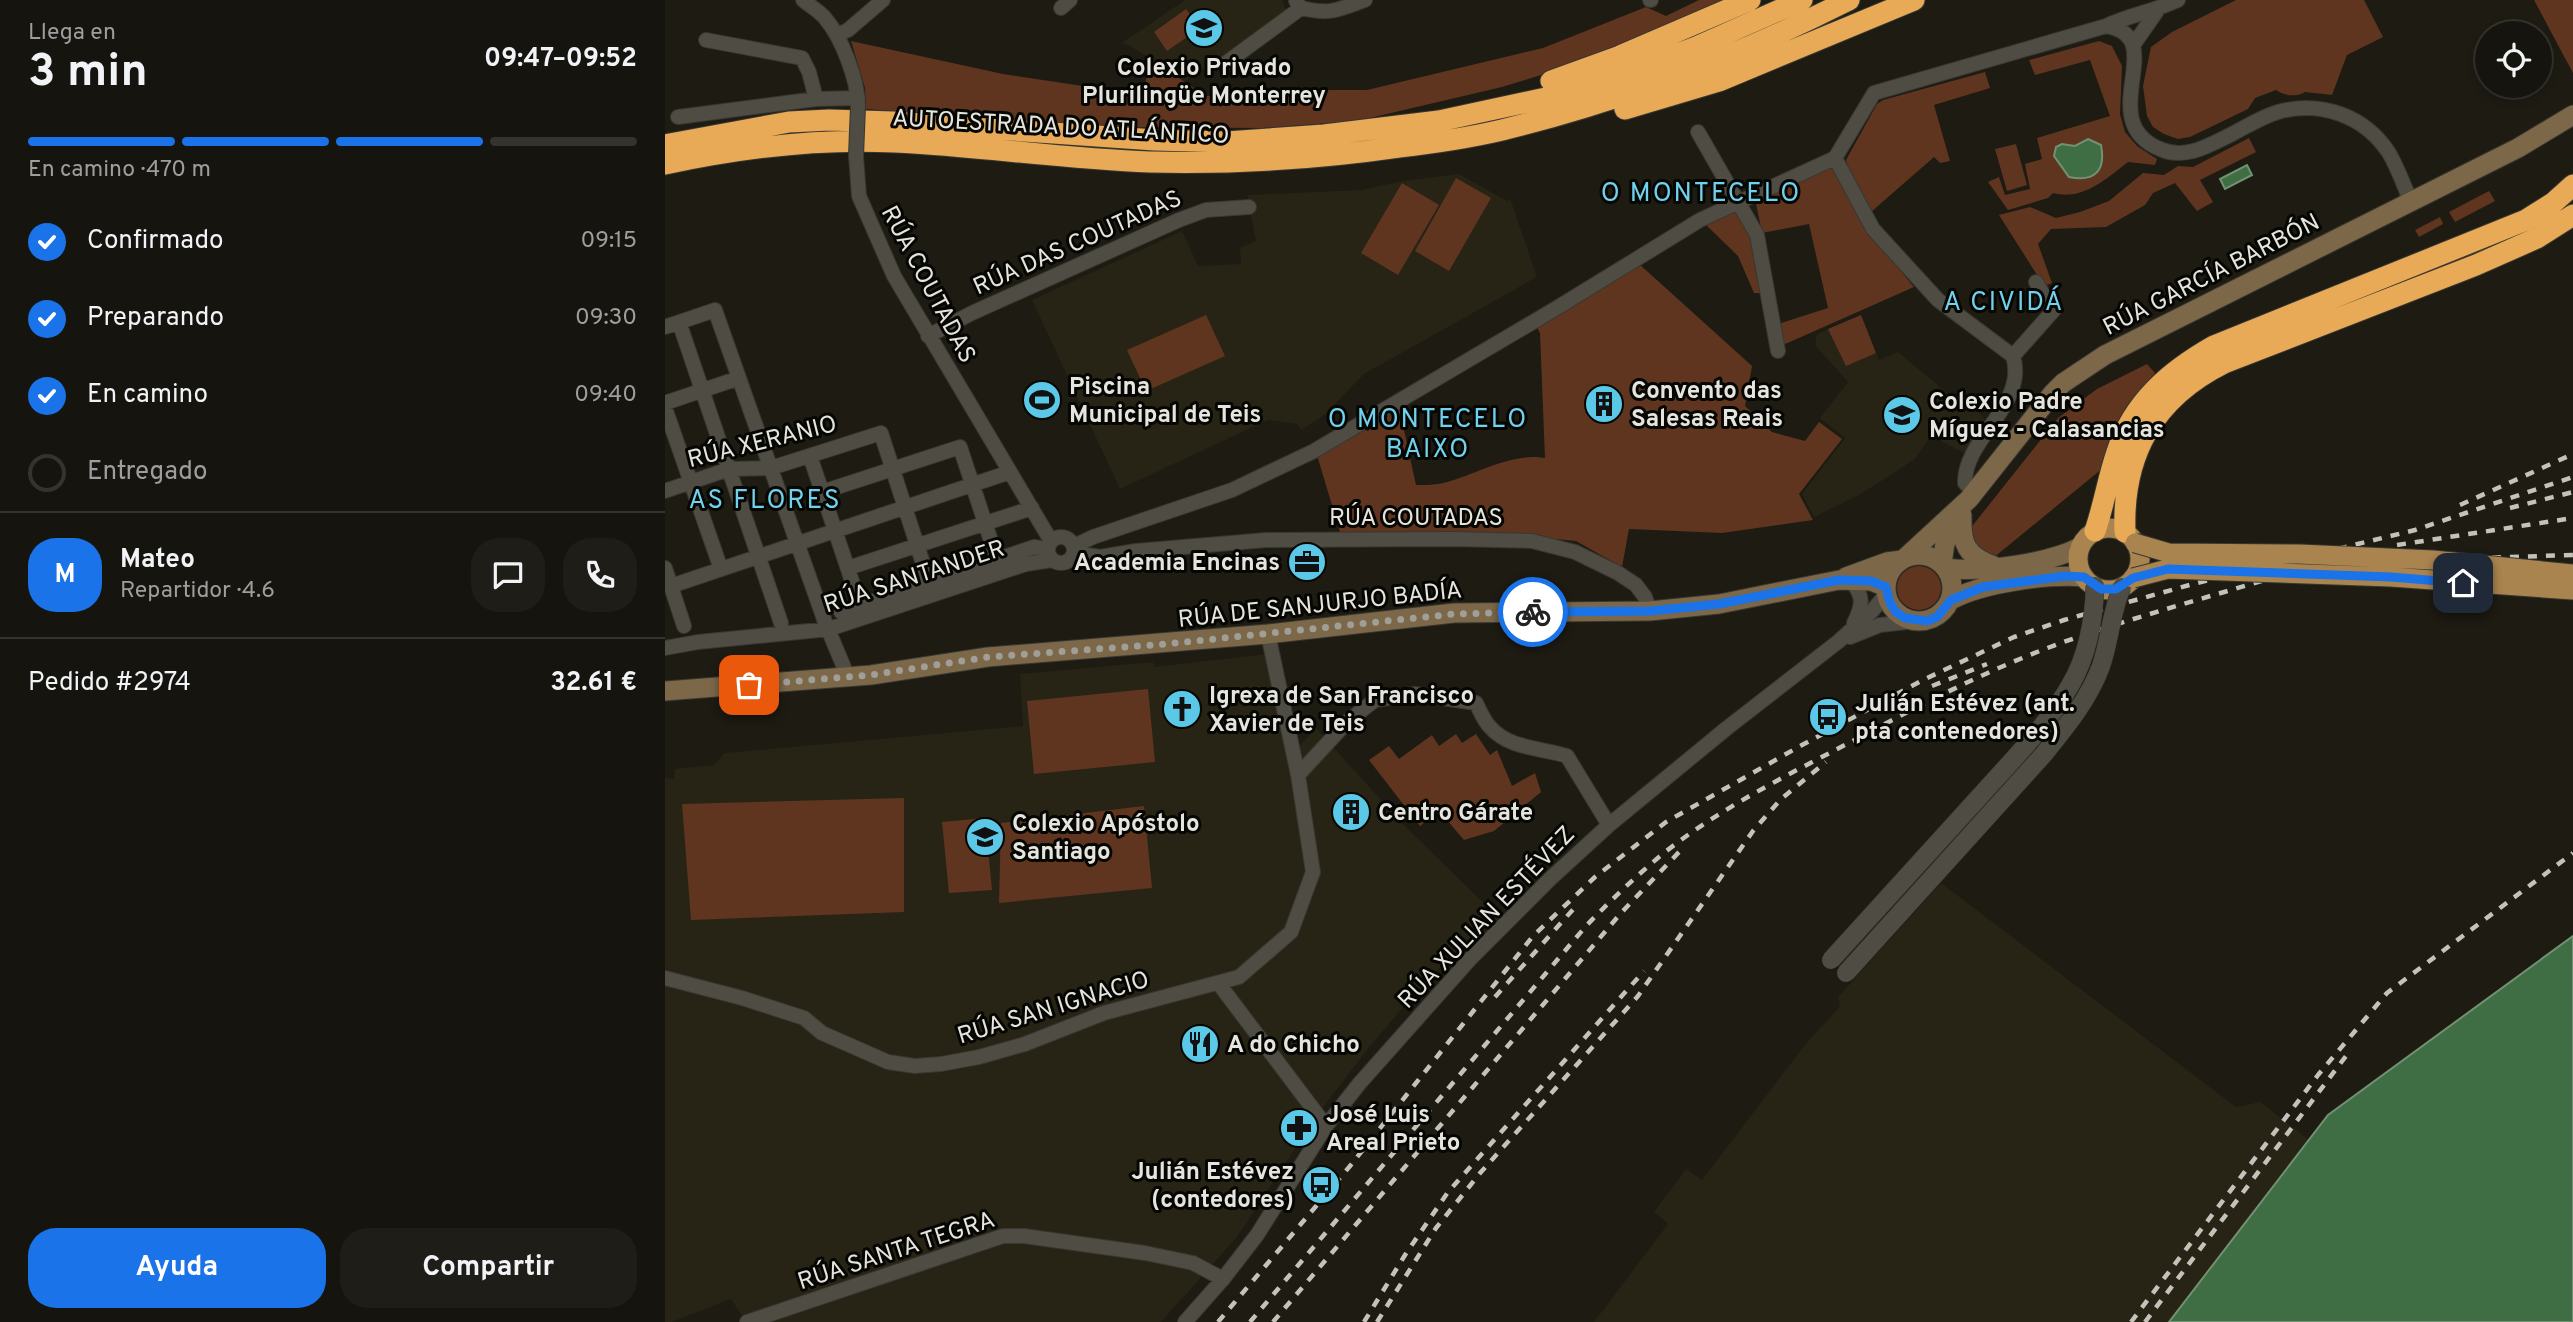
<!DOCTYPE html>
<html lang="es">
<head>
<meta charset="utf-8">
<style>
  body { margin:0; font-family:Overpass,sans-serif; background:#1f1d17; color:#f1f3f6; height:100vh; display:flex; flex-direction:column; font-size:26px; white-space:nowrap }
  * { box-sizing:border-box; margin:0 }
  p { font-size:23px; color:#9e9e9e }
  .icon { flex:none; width:38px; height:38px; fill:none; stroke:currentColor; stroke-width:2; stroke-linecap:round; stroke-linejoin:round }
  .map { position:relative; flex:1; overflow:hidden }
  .drawer { display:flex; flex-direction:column; background:#16140e; width:665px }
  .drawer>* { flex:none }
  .buttons { position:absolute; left:1810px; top:21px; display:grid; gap:14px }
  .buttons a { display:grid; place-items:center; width:77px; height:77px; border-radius:50%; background:#16140e; box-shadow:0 4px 10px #0003,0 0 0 2px #35332e; font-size:35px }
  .pin { position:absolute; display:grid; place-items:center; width:60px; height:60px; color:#fff; margin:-30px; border-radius:14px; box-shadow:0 4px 10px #0006 }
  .courier { position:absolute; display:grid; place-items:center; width:70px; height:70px; margin:-35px; border:5px solid #1a73e8; border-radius:50%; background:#fff; color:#222; box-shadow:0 2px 9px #0007 }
  .summary em { font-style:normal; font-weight:700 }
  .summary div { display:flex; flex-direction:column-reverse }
  .summary { display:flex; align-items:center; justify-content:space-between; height:119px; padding:0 28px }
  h1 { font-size:46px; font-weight:700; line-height:52px }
  .bar { display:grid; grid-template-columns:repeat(4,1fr); gap:10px 7px; align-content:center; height:84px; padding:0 28px }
  .bar i { height:9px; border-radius:5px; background:#35332e }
  .bar .selected { background:#1a73e8 }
  .bar p { grid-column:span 4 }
  .line { display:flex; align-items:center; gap:18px; padding:0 28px; border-top:2px solid #35332e }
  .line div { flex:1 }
  .round { display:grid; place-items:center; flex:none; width:74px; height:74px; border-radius:28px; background:#1f1d17 }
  ol { padding:0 28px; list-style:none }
  li { display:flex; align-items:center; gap:21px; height:77px }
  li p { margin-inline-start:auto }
  li .icon { padding:7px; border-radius:50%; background:#1a73e8; color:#fff; stroke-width:4 }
  li:last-child { color:#9e9e9e }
  li i { width:38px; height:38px; border:4px solid #35332e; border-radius:50% }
  .action { display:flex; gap:14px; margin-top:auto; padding:14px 28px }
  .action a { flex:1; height:80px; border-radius:28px; background:#1a73e8; color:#fff; font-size:28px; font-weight:700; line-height:80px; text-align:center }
  .action a+a { background:#1f1d17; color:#f1f3f6 }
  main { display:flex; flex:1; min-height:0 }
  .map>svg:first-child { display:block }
  .built { fill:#272415 }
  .green { fill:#5f351f }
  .water { fill:#406e44; stroke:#729172; stroke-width:2 }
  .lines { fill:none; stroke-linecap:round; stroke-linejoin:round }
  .minor-casing { stroke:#383732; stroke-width:16 }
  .secondary-casing { stroke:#383732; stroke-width:21 }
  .primary-casing { stroke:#383732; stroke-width:21 }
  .motorway-casing { stroke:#383732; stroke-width:23 }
  .minor { stroke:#4e4c43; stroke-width:14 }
  .secondary { stroke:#7c6849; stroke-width:19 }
  .primary { stroke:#aa844e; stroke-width:19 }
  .motorway { stroke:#e8aa56; stroke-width:21 }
  .rail { stroke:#c3c2bb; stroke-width:4.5; stroke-dasharray:9 9; stroke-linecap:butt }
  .minor-bridge-casing { stroke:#383732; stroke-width:16; stroke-linecap:butt }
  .tertiary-bridge-casing { stroke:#383732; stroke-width:19; stroke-linecap:butt }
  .primary-bridge-casing { stroke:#383732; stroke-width:21; stroke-linecap:butt }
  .minor-bridge { stroke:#4e4c43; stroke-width:14 }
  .tertiary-bridge { stroke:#4e4c43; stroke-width:18 }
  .primary-bridge { stroke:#aa844e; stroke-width:19 }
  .done { stroke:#9f9e97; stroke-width:7; stroke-dasharray:0 12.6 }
  .route { stroke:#1a73e8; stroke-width:9 }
  .labels { text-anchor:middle; stroke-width:6; stroke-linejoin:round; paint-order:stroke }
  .poi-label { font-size:24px; font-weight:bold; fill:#e5e4de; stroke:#060603; text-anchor:start }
  .street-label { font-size:24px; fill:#e5e4de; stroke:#060603 }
  .neighbourhood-label { font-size:26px; letter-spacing:2px; fill:#71d2ef; stroke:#060603 }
</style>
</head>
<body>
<main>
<section class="drawer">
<div class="summary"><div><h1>3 min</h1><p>Llega en</p></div><em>09:47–09:52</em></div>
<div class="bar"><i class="selected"></i><i class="selected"></i><i class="selected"></i><i></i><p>En camino · 470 m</p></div>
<ol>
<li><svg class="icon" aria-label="check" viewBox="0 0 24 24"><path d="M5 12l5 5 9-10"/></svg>Confirmado<p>09:15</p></li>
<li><svg class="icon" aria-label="check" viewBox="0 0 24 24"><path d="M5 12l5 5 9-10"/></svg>Preparando<p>09:30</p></li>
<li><svg class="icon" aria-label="check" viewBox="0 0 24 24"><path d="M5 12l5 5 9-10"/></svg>En camino<p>09:40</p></li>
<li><i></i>Entregado</li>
</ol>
<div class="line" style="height:126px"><b class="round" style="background:#1a73e8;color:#fff">M</b><div><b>Mateo</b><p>Repartidor · 4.6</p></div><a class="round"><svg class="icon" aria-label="chat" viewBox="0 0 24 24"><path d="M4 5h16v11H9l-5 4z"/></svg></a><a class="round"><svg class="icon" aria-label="phone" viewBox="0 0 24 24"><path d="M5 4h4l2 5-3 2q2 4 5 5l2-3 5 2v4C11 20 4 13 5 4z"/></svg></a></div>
<div class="line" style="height:91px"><div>Pedido #2974</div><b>32.61 €</b></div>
<div class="action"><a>Ayuda</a><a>Compartir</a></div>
</section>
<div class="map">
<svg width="1908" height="1322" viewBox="0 0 1908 1322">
  <rect width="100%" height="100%" fill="#1d1b12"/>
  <!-- built -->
  <path class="built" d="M520,0H617L622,12L519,82L466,46L457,43Z
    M794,174L842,201L845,198L872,277L699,374L657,417L636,430L632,424L603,420L455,489L367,300L517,231L533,266L576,264L575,248L591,241L582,195L696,190L738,181Z
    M1196,315L1214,360L1233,352L1298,406L1314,412L1320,419L1311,430L1301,454L1266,436L1250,459L1196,494L1149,517L1137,494L1180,438L1155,418L1183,382L1150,345L1152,334Z
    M602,654L625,756L651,728L736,822L834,918L764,977L705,1046L653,1114L572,1237L496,1322H81L66,1299L6,1322H0V778L9,779L10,769L49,765L60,753L358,726L355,674L488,662L489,667Z
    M1276,883L1571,1107L1595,1102L1643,1139L1504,1322H929L1003,1224L989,1212L1021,1169L1037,1180L1139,1046L1175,1006L1173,997Z"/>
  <!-- green -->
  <path class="green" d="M1034,0H1060L922,61L837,87L692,121L597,128L442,127L201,109L200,88L186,41L338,74L478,95L485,59L541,96L648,90H702L878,48L981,7L1001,16Z
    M1571,0H1699L1718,37L1682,55L1667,95L1640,92C1631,98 1618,95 1611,90L1590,98L1583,109L1525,137L1513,139L1499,134L1488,127L1482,116L1478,86L1486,47L1507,32Z
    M1869,0H1908V73Z
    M521,9L535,28L502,51L489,32Z
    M1434,41L1447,46L1457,66L1455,114L1460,132L1472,146L1492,159L1490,165L1463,162C1441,179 1418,201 1388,193L1383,198L1343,210L1323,182L1334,177L1340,195L1365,189L1360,164L1377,159L1372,138L1445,116L1425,60L1370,75L1364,60Z
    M1320,72L1325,88L1269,105L1285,161L1275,163L1269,157L1206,212L1185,174L1181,160L1212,104L1218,100Z
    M1584,138L1591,152L1535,180L1548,202L1532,211L1510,183L1488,193L1480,205L1441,227L1386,229L1373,244L1387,283L1379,286L1334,215L1365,207L1391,218L1415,212L1444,201L1478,173L1499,175L1513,166L1528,167Z
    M1351,144L1362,185L1342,191L1330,149Z
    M1166,165L1204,233L1249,287L1118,345L1113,324L1163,308L1144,224L1097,233L1090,199Z
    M791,178L826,198L784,271L750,251Z
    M737,183L774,205L733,275L696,253Z
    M1824,191L1830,201L1790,222L1784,212Z
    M1072,208L1086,232L1095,293H1089L1073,256L1040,224Z
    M1775,217L1778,224L1754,237L1750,230Z
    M973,263L1087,366L1080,406L1107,432L1140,441L1154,422L1177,439L1134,494L1148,520L1057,533L964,529L957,567L911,541L828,533L675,532L652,455L734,407L751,485C758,485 766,485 773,484C809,477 842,452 880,458L875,333L871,326Z
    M541,315L560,356L481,391L462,350Z
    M1196,315L1211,353L1181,366L1163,329Z
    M1482,364L1490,373L1461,407L1443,444L1438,468L1327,559L1312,553L1304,530L1393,418L1432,389Z
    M1232 588a22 22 0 1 1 44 0a22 22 0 1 1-44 0Z
    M483,689L490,762L369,774L362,701Z
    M791,734L797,743L811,734L825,755L832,750L847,786L870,773L876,792L829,831L799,840L774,811L755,826L704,760L724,746L734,759L767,735L774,746Z
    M239,798V912L26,920L17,804Z
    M479,806L487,888L334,903L336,823Z
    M320,818L327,890L284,893L277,822Z"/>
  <!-- water -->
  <path class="water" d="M1423,139L1436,145C1441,171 1430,182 1404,177L1389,156L1391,147L1397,144L1410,146Z
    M1582,165L1587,175L1560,189L1555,179Z
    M1908,936V1322H1504L1663,1115Z"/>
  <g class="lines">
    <defs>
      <path id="minor" d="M138,0C145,6 154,11 160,18C177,38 193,80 193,106
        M985,0H986
        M631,1L636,8C666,15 672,10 700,0
        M396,8L405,0
        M1441,26C1464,15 1490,11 1513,0
        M172,35L183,30L218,0
        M41,40L137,58L144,72L151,99
        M1469,44L1492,11
        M561,63L636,8
        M13,117L151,99L193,98
        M1033,132L1092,235L1113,351
        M191,156L194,196L229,276L386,541
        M1170,158L1209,93L1441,26C1508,37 1426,120 1495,149C1520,160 1543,146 1565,135C1581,127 1596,117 1613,112C1656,100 1700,116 1724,153C1733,168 1739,186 1746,202
        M1170,158L1208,229L1273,300L1348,356C1363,405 1299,438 1300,483L1309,493
        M14,322L116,623
        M0,327L50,310L160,622L183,677
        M263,336L307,313L514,220L541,210L584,207
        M1348,356L1388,311L1371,282
        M0,403L74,378
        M0,408L56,569
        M145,456L195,605
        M0,491L64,469L106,468L216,433L264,582
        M157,492L295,447L332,559
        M383 550a13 13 0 1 1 26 0a13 13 0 1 1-26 0Z
        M409,546L428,537L567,490L649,451L890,309L1035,220L1170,158
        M409,549L422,555L435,557L471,551L601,540L788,539L867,541L910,552L953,573L971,585L980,597L985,611
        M0,568L19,626
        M183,568L367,508
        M1186,581C1199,596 1198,605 1189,623
        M6,586L345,472
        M176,612L369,547L382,549
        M1185,637L1215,625L1251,621
        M0,648L33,642L164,629L361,564L387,560
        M633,775L683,721L710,700L750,694L811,703C815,711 819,721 825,727C844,749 877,748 902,756L944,825
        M0,978L77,998L139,1018L157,1033L223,1062L250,1066L276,1064L314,1057L360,1044L439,1013L574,977L626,932L648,872L633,775L603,634
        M554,984L661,1126
        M82,1322L338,1236H359L480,1253L528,1263L558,1279
        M520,1322L558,1279L592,1235L661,1126L694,1084L806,958L886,878L944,825L1062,728L1174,641L1208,610L1222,593"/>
      <path id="secondary" d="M1297,515C1296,544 1301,556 1329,566
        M1221 588a33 33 0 1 1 66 0a33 33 0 1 1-66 0Z
        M1240,558L1304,499L1388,393L1398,383L1440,355L1853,148L1908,115
        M1277,564L1280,543L1295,517
        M1280,568C1315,573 1385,563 1415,547
        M1181,577L1222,562L1237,560
        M1286,600C1317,583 1383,574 1419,577
        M0,691L206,675L323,657L603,634L789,613L985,611L1054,604L1174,580L1206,581L1221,587"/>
      <path id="primary" d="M1413 559a31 31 0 1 1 62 0a31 31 0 1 1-62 0Z"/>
      <path id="motorway" d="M886,81L955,56L1085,0
        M960,109L1054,81L1249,0
        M0,145L124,122L164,120L228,122L490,140L562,142L659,135L774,121L881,98L962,73L1031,47L1137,0
        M0,164C75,148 153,138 230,142C315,146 400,159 485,162C569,164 651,159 734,147C769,143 803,138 837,130C957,101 1073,56 1184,0
        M1430,531C1439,505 1443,478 1452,452C1468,402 1505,371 1549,346L1861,220L1888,203L1908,185
        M1460,532C1457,454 1489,398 1559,363L1811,265L1872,238L1908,215"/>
    </defs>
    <!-- minor casing -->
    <use href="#minor" class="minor-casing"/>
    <!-- secondary casing -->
    <use href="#secondary" class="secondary-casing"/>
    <!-- primary casing -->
    <use href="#primary" class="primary-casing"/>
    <!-- motorway casing -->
    <use href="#motorway" class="motorway-casing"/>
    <!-- minor -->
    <use href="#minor" class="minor"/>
    <!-- secondary -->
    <use href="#secondary" class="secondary"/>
    <!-- primary -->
    <use href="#primary" class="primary"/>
    <!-- motorway -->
    <use href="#motorway" class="motorway"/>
    <!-- rail -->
    <path class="rail" d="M1795,505L1908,454
      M1845,508L1908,492
      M1732,545L1908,518
      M1683,559L1753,560L1908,555
      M1267,686L1322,664
      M830,997L912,905
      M553,1322L685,1166L868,936L930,877L1001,822L1137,745L1258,680L1349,637L1399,620L1528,584L1750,530L1908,477
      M585,1322L921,926C944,902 968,879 994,857C1055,807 1129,772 1199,735C1268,698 1341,661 1416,636C1493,610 1572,589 1650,565
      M608,1322L956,913L1015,851
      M699,1322L740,1255L783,1192L979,971
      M712,1322L771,1228L816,1172L973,996L1088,831L1116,799L1161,762
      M1466,1322L1653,1075L1722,993L1908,853
      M1480,1322L1681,1056"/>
    <defs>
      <path id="minor-bridge" d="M191,156L193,106"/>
      <path id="tertiary-bridge" d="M1166,960C1216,905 1266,850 1316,795C1347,760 1383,725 1406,684C1423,654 1429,620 1430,586
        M1181,973L1379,754C1401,727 1424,699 1436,666C1445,640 1446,612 1457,587"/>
      <path id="primary-bridge" d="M1470,543L1504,553L1634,554L1768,560L1908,574
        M1468,578L1503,569L1726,577L1908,590"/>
    </defs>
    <!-- minor-bridge casing -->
    <use href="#minor-bridge" class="minor-bridge-casing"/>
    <!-- tertiary-bridge casing -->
    <use href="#tertiary-bridge" class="tertiary-bridge-casing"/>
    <!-- primary-bridge casing -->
    <use href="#primary-bridge" class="primary-bridge-casing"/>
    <!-- minor-bridge -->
    <use href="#minor-bridge" class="minor-bridge"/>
    <!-- tertiary-bridge -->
    <use href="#tertiary-bridge" class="tertiary-bridge"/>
    <!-- primary-bridge -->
    <use href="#primary-bridge" class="primary-bridge"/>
  </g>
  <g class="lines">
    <!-- done -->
    <path class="done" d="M84,685L206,675L323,657L501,644L789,614L868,612"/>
    <!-- route -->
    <path class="route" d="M868,612L985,611L1054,604L1174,580L1206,581L1221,587L1225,603L1231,612L1240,618L1262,621L1272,617L1286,600L1318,587L1400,576L1419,577L1436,589H1451L1468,578L1503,569L1726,577L1798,583"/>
  </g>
  <!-- icons -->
  <defs>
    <symbol id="school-disc" viewBox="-11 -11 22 22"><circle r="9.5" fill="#5bc8e7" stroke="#060603"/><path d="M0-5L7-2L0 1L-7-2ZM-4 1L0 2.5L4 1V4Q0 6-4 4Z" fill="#111"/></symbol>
    <symbol id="stadium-disc" viewBox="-11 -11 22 22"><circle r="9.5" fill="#5bc8e7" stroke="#060603"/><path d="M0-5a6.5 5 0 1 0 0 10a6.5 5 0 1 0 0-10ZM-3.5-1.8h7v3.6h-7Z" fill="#111"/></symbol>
    <symbol id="building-disc" viewBox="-11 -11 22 22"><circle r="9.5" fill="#5bc8e7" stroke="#060603"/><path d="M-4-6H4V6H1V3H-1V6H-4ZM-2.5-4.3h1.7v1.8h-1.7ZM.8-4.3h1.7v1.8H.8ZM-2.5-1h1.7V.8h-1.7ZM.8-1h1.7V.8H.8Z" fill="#111"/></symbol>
    <symbol id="office-disc" viewBox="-11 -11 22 22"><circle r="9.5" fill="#5bc8e7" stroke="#060603"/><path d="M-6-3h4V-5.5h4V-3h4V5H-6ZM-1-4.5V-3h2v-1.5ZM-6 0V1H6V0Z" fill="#111"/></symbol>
    <symbol id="church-disc" viewBox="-11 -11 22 22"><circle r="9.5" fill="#5bc8e7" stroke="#060603"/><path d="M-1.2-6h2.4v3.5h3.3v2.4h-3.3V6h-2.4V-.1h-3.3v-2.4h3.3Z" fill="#111"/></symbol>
    <symbol id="bus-disc" viewBox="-11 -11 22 22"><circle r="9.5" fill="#5bc8e7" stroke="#060603"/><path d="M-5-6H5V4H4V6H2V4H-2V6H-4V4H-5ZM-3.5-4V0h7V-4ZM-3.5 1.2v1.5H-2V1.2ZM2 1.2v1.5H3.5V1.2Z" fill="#111"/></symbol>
    <symbol id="restaurant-disc" viewBox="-11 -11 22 22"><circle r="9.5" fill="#5bc8e7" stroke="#060603"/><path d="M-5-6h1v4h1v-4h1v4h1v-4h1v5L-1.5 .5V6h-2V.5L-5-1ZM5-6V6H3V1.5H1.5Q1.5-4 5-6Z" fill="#111"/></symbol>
    <symbol id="pharmacy-disc" viewBox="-11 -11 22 22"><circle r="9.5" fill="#5bc8e7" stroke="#060603"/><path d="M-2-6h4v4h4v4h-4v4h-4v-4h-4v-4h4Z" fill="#111"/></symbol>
  </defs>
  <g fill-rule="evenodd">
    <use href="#school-disc" x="517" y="6" width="44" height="44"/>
    <use href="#stadium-disc" x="355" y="378" width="44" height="44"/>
    <use href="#building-disc" x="917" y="382" width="44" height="44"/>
    <use href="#school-disc" x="1215" y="393" width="44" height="44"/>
    <use href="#office-disc" x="620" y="540" width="44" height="44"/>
    <use href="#church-disc" x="495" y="687" width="44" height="44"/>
    <use href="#bus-disc" x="1141" y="695" width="44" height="44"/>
    <use href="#building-disc" x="664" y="790" width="44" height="44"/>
    <use href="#school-disc" x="298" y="815" width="44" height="44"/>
    <use href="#restaurant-disc" x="513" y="1022" width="44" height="44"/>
    <use href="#pharmacy-disc" x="612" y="1106" width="44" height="44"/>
    <use href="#bus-disc" x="634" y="1163" width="44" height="44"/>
  </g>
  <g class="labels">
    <!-- poi labels -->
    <g class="poi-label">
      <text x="539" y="75" text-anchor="middle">Colexio Privado<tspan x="539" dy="28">Plurilingüe Monterrey</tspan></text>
      <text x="404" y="394">Piscina<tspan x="404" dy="28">Municipal de Teis</tspan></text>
      <text x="966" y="398">Convento das<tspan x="966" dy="28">Salesas Reais</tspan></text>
      <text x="1264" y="409">Colexio Padre<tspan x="1264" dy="28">Míguez - Calasancias</tspan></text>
      <text x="615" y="570" text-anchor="end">Academia Encinas</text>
      <text x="544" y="703">Igrexa de San Francisco<tspan x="544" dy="28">Xavier de Teis</tspan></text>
      <text x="1190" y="711">Julián Estévez (ant.<tspan x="1190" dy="28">pta contenedores)</tspan></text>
      <text x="713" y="820">Centro Gárate</text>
      <text x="347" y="831">Colexio Apóstolo<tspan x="347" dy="28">Santiago</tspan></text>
      <text x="562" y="1052">A do Chicho</text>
      <text x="661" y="1122">José Luis<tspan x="661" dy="28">Areal Prieto</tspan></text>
      <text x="629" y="1179" text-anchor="end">Julián Estévez<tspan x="629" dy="28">(contedores)</tspan></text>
    </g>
    <!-- street labels -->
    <g class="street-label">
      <text transform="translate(396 126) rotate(3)" y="8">AUTOESTRADA DO ATLÁNTICO</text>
      <text transform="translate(412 242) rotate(-24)" y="8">RÚA DAS COUTADAS</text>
      <text transform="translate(1546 274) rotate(-27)" y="8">RÚA GARCÍA BARBÓN</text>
      <text transform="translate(264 284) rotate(62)" y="8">RÚA COUTADAS</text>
      <text transform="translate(97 441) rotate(-14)" y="8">RÚA XERANIO</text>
      <text x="751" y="525">RÚA COUTADAS</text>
      <text transform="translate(249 576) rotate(-18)" y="8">RÚA SANTANDER</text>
      <text transform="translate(655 604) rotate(-6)" y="8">RÚA DE SANJURJO BADÍA</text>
      <text transform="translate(821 917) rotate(-46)" y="8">RÚA XULIAN ESTÉVEZ</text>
      <text transform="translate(388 1007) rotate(-17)" y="8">RÚA SAN IGNACIO</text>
      <text transform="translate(231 1250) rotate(-18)" y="8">RÚA SANTA TEGRA</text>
    </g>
    <!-- neighbourhood labels -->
    <g class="neighbourhood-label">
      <text x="1036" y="201">O MONTECELO</text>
      <text x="1339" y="310">A CIVIDÁ</text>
      <text x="763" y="427">O MONTECELO<tspan x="763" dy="30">BAIXO</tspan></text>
      <text x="100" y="508">AS FLORES</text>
    </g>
  </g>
</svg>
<div class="buttons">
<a><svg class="icon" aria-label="locate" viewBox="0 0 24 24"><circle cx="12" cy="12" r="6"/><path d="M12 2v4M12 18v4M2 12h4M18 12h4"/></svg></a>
</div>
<div class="pin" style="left:84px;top:685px;background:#ea580c"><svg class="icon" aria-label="bag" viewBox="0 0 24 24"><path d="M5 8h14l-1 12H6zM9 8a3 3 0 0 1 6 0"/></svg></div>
<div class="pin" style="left:1798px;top:583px;background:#1f2937"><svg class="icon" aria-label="home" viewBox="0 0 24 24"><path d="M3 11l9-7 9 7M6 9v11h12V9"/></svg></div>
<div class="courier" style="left:868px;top:612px"><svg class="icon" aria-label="bike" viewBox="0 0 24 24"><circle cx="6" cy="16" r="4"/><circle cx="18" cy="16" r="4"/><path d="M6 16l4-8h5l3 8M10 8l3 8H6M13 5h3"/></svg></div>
</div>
</main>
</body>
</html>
